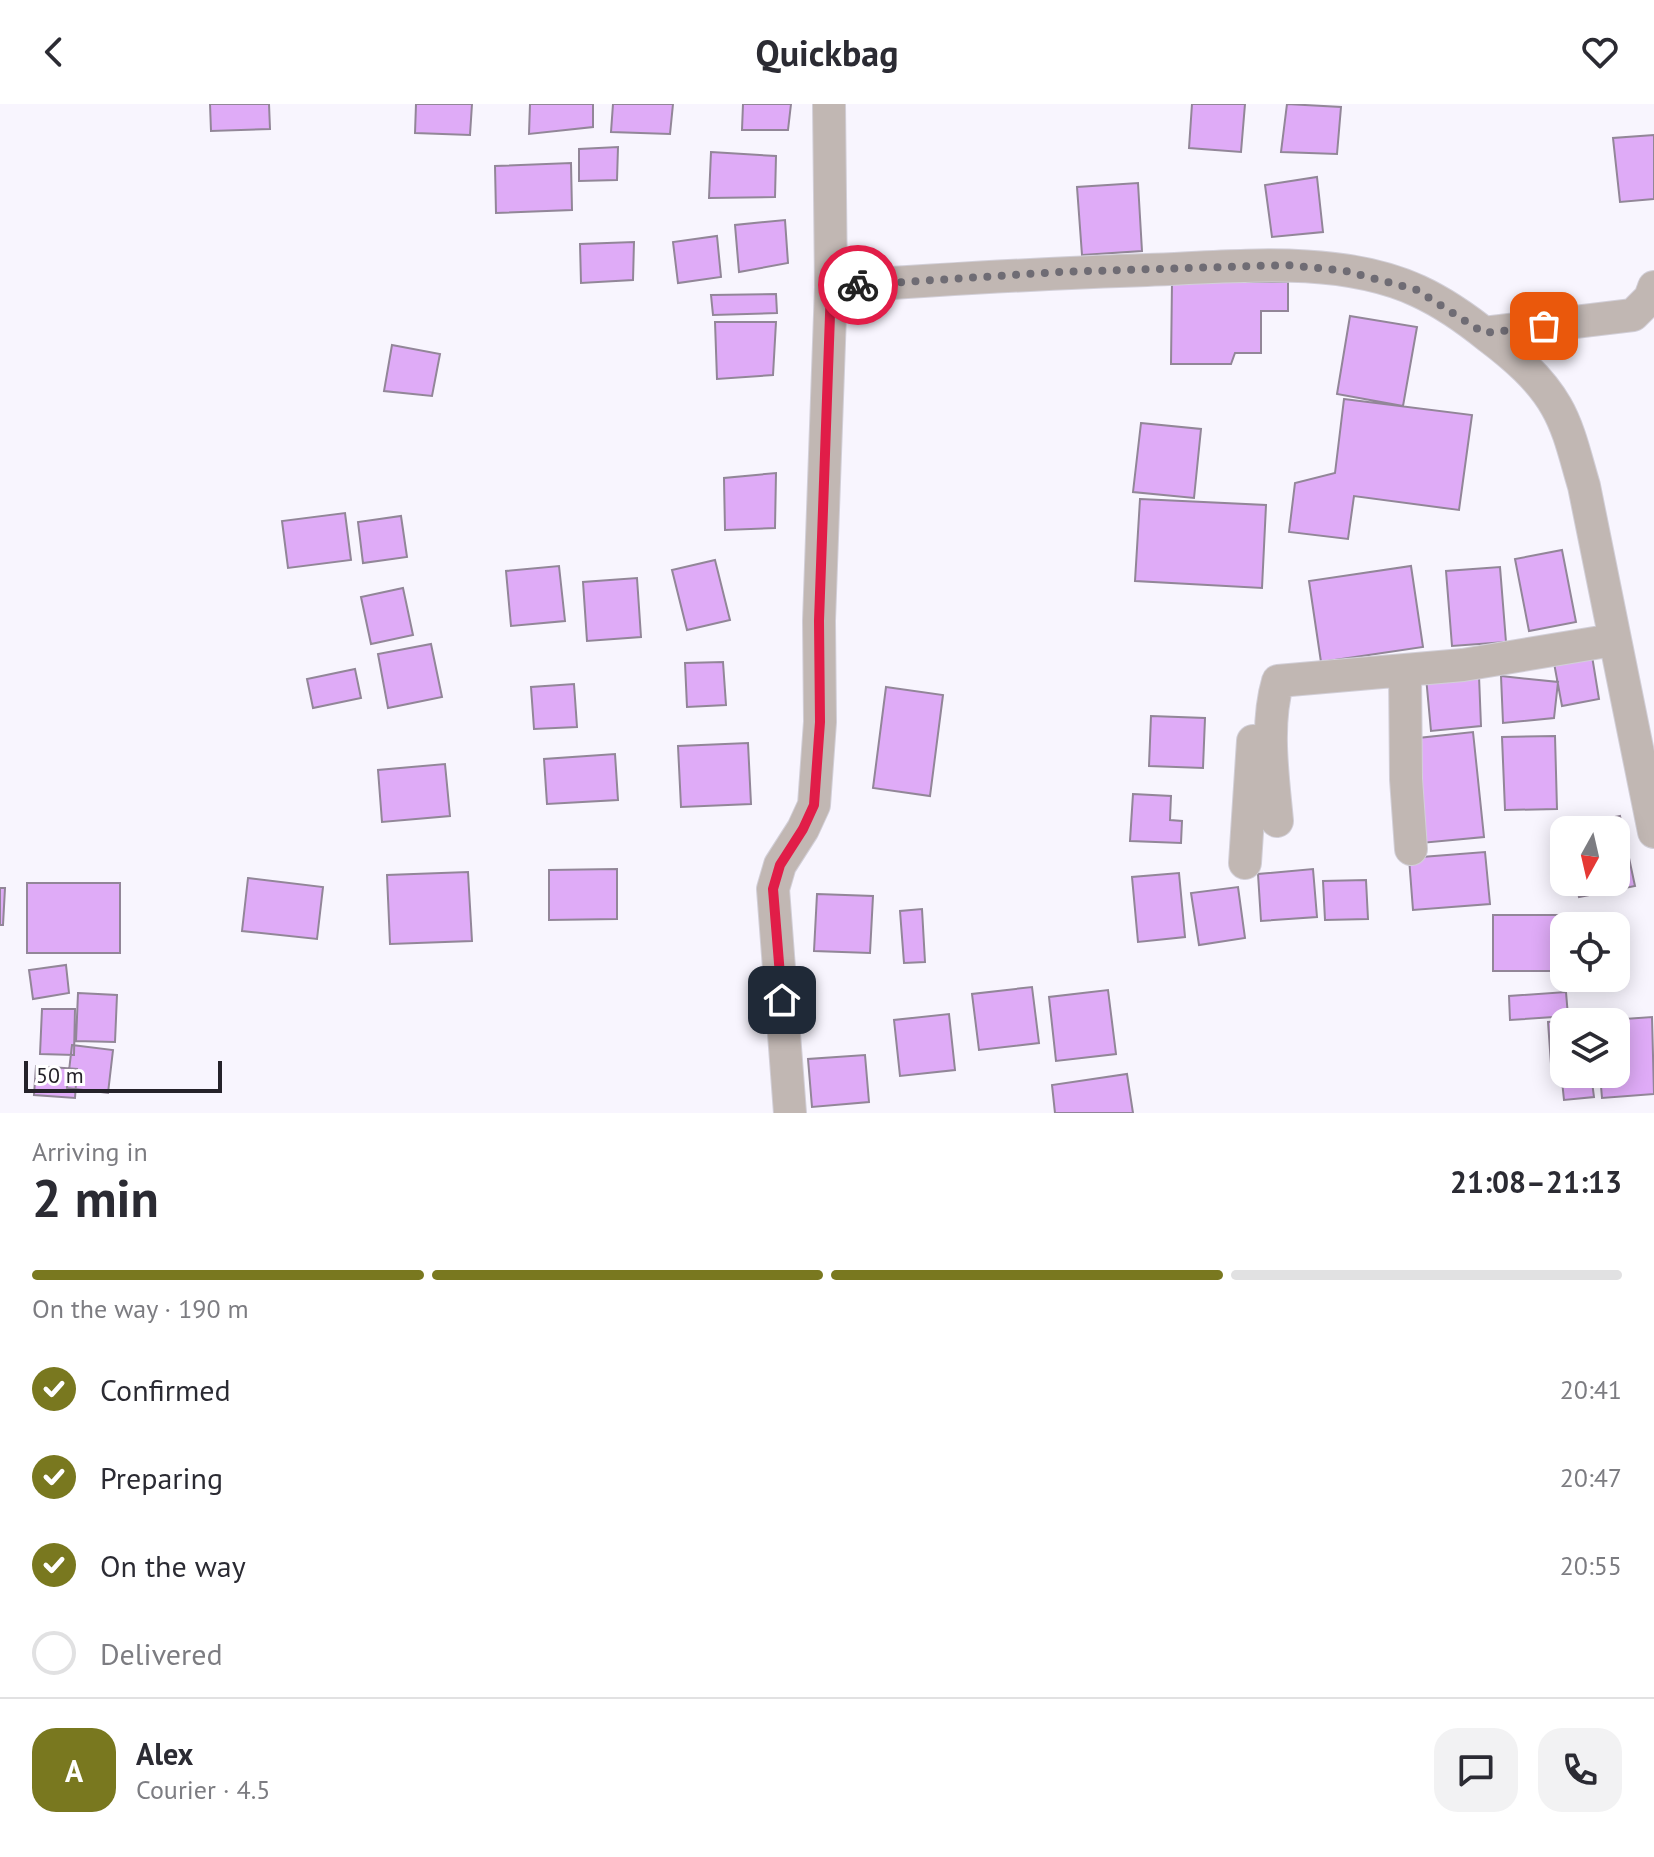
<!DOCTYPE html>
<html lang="en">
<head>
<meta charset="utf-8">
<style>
  body { margin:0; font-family:"PT Sans",sans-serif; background:#f2f2f3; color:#2b2b33; height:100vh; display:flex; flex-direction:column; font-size:30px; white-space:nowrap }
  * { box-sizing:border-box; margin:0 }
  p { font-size:26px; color:#7c7c81 }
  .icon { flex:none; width:44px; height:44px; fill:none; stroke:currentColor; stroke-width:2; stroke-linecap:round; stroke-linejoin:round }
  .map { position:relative; height:1009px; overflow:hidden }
  .panel { display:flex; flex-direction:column; background:#fff; flex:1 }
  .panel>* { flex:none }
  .needle { width:52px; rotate:188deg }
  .tools { position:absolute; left:1550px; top:712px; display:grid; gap:16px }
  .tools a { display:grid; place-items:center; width:80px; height:80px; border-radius:16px; background:#fff; box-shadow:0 4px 20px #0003; font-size:40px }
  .scale { position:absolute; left:24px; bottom:20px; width:198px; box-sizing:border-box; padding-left:8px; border:4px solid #25222a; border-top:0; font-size:22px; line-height:28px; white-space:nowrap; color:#25222a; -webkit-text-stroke:6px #fff; paint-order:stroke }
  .pin { position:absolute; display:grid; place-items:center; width:68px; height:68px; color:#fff; margin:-34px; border-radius:16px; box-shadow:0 4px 12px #0006 }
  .courier { position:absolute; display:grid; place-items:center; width:80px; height:80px; margin:-40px; border:6px solid #e11d48; border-radius:50%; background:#fff; color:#222; box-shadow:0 2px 10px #0007 }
  .head em { font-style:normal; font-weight:700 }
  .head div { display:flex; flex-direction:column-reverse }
  .head { display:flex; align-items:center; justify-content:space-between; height:136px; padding:0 32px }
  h1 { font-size:52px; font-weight:700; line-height:60px }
  .bar { display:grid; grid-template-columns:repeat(4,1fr); gap:12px 8px; align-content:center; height:96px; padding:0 32px }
  .bar i { height:10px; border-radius:6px; background:#e1e1e2 }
  .bar .current { background:#79781f }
  .bar p { grid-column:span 4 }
  .line { display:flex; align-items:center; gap:20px; padding:0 32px; border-top:2px solid #e1e1e2 }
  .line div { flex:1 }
  .round { display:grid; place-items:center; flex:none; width:84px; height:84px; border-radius:24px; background:#f2f2f3 }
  ol { padding:0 32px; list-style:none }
  li { display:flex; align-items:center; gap:24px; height:88px }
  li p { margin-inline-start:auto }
  li .icon { padding:8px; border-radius:50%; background:#79781f; color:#fff; stroke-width:4 }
  li:last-child { color:#7c7c81 }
  li i { width:44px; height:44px; border:4px solid #e1e1e2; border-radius:50% }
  header { display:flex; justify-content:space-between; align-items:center; height:104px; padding:0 32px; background:#fff; font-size:36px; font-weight:700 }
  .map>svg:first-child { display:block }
  .building { fill:#dfabf7; stroke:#928698; stroke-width:2 }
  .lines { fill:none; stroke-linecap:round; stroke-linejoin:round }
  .street-casing { stroke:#d2cfd8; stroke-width:34 }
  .street { stroke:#c1b7b3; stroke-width:32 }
  .done { stroke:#6f6c74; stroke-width:8; stroke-dasharray:0 14.4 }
  .route { stroke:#e11d48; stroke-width:10 }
</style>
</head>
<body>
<header><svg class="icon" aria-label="back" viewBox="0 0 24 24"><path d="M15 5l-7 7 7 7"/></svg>Quickbag<svg class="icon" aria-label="heart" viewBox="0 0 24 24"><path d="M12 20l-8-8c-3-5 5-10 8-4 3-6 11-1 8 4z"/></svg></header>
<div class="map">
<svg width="1654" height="1009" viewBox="0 0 1654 1009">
  <rect width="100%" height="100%" fill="#f8f5fe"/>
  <!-- building -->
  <path class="building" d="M210,0H269L270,25L211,27Z
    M416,0H472L470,31L415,29Z
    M530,0H593V23L529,30Z
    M613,0H673L670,30L611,28Z
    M743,0H791L788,26H742Z
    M1192,0H1245L1241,48L1189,44Z
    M1287,0L1341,3L1337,50L1281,48Z
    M1654,31V95L1620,98L1613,34Z
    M618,43L617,76L579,77V45Z
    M711,48L776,52L775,93L709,94Z
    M571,59L572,106L496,109L495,62Z
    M1317,73L1323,128L1272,133L1265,81Z
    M1138,79L1142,147L1082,151L1077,83Z
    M785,116L788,159L739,168L735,121Z
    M717,132L721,173L678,179L673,138Z
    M634,138L633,176L581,179L580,140Z
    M1172,178H1288V207H1261V249H1235L1231,260H1171Z
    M776,190L777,209L713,211L711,191Z
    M1350,212L1417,223L1403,302L1337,290Z
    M715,218H776L773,271L717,275Z
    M392,241L440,250L432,292L384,287Z
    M1344,295L1472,311L1459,406L1354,392L1348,435L1289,428L1295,379L1335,369Z
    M1141,319L1201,325L1194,394L1133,388Z
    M776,369L775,424L725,426L724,374Z
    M1140,395L1266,401L1262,484L1135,477Z
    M345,409L351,456L288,464L282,417Z
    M401,412L407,453L363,459L358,418Z
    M1562,446L1576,518L1529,527L1515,455Z
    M715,456L730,516L687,526L672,466Z
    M559,462L565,517L511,522L506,467Z
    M1411,462L1423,543L1321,558L1309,477Z
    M1500,463L1506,538L1452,542L1446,467Z
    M637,474L641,533L587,537L583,478Z
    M403,484L413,531L371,540L361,493Z
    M431,540L442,593L388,604L378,550Z
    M1592,552L1599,595L1562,602L1554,559Z
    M723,558L726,601L687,603L685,559Z
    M355,565L361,594L313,604L307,575Z
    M1479,572L1481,622L1431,627L1426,573Z
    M1501,572L1558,578L1554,614L1503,619Z
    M574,580L577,623L534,625L531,583Z
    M886,583L943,591L930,692L873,684Z
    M1151,612L1205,614L1203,664L1149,662Z
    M1473,628L1484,733L1421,739L1409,635Z
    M1555,632L1557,705L1505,706L1502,633Z
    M748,639L751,700L681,703L678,642Z
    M615,650L618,696L547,700L544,655Z
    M445,660L450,712L382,718L378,666Z
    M1133,690L1171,692L1170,716L1182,717L1181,739L1130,737Z
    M1620,712L1635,782L1579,793L1576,778H1616V726H1566L1565,723Z
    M1485,748L1490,800L1413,806L1409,754Z
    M617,765V815L549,816V766Z
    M1313,765L1317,813L1261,817L1258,770Z
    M468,768L472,837L390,840L387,771Z
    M1179,769L1185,833L1138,838L1132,773Z
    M248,774L323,783L317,835L242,827Z
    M1366,776L1368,815L1325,816L1323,777Z
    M27,779H120V849H27Z
    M1238,783L1245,834L1199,841L1191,789Z
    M0,784H5L3,821H0Z
    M817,790L873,792L870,849L814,847Z
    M922,805L925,858L904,859L900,807Z
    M1493,811H1590V822H1564V867H1493Z
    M66,861L69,889L33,895L29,866Z
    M1032,883L1039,939L979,946L972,890Z
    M1108,886L1116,950L1056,957L1049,893Z
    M1566,888L1568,912L1510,916L1509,892Z
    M78,889L117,891L115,938L76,937Z
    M42,905H75L74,951L40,950Z
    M949,910L955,966L900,972L894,916Z
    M1652,913L1654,990L1602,994L1600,970H1616V918L1597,917Z
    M1588,915V918H1564V959L1551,960L1548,918Z
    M72,941L113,946L108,989L67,984Z
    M865,951L869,998L812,1003L808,955Z
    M36,962L77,965L75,994L34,991Z
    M1564,966V970H1591L1594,993L1564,996L1561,967Z
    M1127,970L1133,1009H1055L1052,981Z"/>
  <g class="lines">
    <defs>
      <path id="street" d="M831,183C936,176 1041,169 1147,166C1232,163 1338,150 1418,187C1442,198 1468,216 1489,233C1514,252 1540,274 1556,302C1570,326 1576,356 1584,382L1654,728
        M1484,229L1633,211L1650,194L1654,183
        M1405,567L1406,675L1411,745
        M1277,717C1273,673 1265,621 1278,577L1463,561L1613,536
        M1245,759L1253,637
        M790,1009L773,785L780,761L803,725L814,701L820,618L819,517L831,183L829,0"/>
    </defs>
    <!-- street casing -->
    <use href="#street" class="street-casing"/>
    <!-- street -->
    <use href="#street" class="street"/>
  </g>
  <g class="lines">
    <!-- done -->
    <path class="done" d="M858,181L1059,168L1288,161L1346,167L1417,186L1484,229L1544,222"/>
    <!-- route -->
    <path class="route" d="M782,896L773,785L780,761L803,725L814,701L820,618L819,517L831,183L858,181"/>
  </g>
</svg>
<div class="tools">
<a><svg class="needle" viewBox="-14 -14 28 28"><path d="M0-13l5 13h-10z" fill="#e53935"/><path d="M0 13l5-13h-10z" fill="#7c7c81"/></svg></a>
<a><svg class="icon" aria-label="locate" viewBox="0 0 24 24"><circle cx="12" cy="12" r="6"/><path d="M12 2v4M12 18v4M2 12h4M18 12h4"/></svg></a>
<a><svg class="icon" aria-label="layers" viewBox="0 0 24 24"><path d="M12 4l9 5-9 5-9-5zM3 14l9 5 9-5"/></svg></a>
</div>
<div class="scale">50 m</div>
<div class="pin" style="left:1544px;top:222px;background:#ea580c"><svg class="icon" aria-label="bag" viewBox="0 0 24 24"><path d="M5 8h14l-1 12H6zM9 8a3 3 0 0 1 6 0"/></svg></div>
<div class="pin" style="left:782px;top:896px;background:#1f2937"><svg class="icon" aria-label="home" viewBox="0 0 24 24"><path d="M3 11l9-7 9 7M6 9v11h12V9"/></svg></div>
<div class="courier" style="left:858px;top:181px"><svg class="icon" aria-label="bike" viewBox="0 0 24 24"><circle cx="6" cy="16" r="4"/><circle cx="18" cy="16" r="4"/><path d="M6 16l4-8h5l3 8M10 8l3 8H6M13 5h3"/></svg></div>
</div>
<section class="panel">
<div class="head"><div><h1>2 min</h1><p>Arriving in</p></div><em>21:08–21:13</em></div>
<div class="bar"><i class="current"></i><i class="current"></i><i class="current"></i><i></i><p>On the way · 190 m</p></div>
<ol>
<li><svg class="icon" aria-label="check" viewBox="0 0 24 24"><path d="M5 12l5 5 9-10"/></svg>Confirmed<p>20:41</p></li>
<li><svg class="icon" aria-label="check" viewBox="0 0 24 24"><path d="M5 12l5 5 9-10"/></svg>Preparing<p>20:47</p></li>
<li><svg class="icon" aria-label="check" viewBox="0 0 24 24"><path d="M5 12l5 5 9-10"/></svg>On the way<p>20:55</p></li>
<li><i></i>Delivered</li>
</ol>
<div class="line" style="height:144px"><b class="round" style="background:#79781f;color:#fff">A</b><div><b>Alex</b><p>Courier · 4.5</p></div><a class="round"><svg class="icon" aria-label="chat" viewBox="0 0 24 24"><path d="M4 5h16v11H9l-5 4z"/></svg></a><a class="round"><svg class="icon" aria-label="phone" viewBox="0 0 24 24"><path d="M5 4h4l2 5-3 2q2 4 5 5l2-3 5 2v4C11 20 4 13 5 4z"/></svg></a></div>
</section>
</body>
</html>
